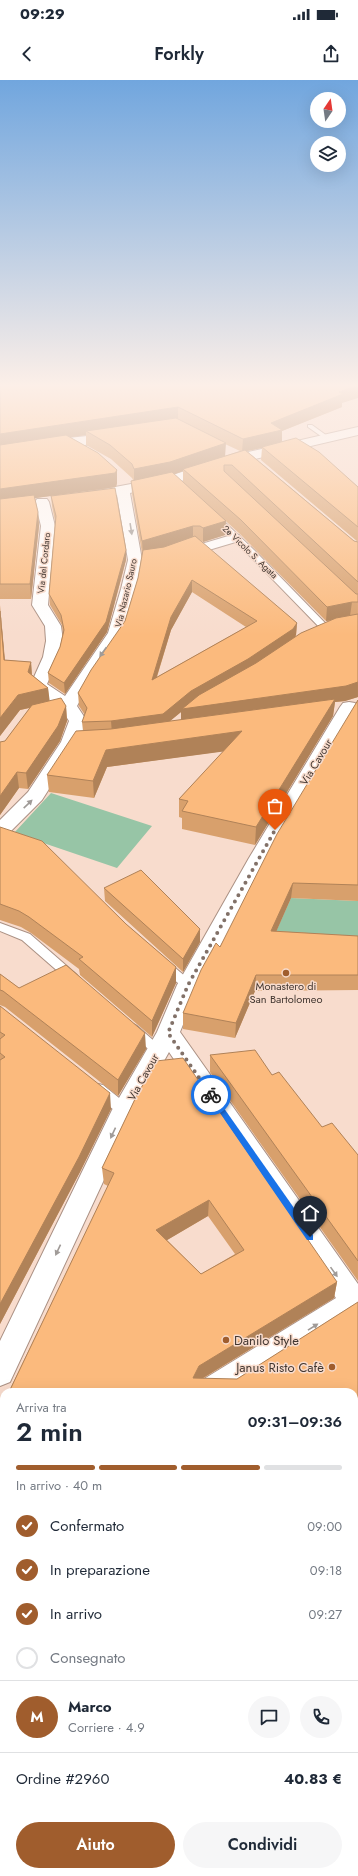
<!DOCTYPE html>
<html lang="it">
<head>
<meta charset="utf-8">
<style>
  body { margin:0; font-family:Jost,sans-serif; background:#f6f6f7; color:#1f2937; height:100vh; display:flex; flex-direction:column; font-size:15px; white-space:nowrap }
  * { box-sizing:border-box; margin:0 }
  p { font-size:13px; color:#747a83 }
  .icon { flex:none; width:22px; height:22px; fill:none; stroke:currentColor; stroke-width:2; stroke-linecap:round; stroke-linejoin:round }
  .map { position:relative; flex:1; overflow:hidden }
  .drawer { position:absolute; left:0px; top:1308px; width:358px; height:488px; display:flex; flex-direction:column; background:#fff; border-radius:12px 12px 0 0; box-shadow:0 4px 16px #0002 }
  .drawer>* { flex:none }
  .needle { width:26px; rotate:13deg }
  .tools { position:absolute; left:310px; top:12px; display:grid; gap:8px }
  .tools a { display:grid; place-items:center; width:36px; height:36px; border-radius:50%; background:#fff; box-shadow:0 4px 16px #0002; font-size:20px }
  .pin { position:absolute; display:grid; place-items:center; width:34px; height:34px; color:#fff; margin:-41px -17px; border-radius:50% 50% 50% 0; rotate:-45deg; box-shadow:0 0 4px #0007 }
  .pin .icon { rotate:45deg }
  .courier { position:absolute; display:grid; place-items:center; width:40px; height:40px; margin:-20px; border:3px solid #1a73e8; border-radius:50%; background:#fff; color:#222; box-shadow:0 1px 5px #0007 }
  .summary em { font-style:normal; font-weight:600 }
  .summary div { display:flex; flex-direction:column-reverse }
  .summary { display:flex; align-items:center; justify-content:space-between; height:68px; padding:0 16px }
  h1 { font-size:26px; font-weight:600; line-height:30px }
  .bar { display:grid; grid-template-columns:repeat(4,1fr); gap:6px 4px; align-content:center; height:48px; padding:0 16px }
  .bar i { height:5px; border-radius:3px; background:#e0e1e3 }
  .bar .active { background:#a05d2d }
  .bar p { grid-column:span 4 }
  .line { display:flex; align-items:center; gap:10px; padding:0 16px; border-top:1px solid #e0e1e3 }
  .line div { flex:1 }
  .round { display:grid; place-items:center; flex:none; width:42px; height:42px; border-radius:21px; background:#f6f6f7 }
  ol { padding:0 16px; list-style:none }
  li { display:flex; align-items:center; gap:12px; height:44px }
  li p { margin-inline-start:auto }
  li .icon { padding:4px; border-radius:50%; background:#a05d2d; color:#fff; stroke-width:4 }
  li:last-child { color:#747a83 }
  li i { width:22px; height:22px; border:2px solid #e0e1e3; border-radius:50% }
  .primary-button { display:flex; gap:8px; margin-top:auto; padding:8px 16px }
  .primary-button a { flex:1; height:46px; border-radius:24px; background:#a05d2d; color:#fff; font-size:16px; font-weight:600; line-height:46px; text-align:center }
  .primary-button a+a { background:#f6f6f7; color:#1f2937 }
  .status { display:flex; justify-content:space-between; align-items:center; height:28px; padding:0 20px; background:#fff; direction:ltr }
  .status svg { height:11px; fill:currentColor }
  header { display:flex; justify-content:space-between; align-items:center; height:52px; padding:0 16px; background:#fff; font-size:18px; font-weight:600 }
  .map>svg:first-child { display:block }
  .green { fill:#97c5a6 }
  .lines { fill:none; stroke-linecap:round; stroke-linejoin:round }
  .service-casing { stroke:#ab9184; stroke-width:2 }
  .pedestrian-casing { stroke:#ab9184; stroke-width:2 }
  .minor-casing { stroke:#ab9184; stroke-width:2 }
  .service { fill:#fff; fill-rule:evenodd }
  .pedestrian { fill:#fff; fill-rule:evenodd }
  .minor { fill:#fff; fill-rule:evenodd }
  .wall { fill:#d8a06c; fill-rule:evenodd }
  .shaded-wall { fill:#b08258 }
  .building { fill:#fbba7d; stroke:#b08258; fill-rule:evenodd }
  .oneway { fill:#a09b98 }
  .route { fill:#1a73e8 }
  .done { stroke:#827168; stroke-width:4; stroke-dasharray:0 7.2 }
  .poi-dot { fill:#a05d2d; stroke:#f8dccd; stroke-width:1.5 }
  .labels { text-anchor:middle; stroke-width:3; stroke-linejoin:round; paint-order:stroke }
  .far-street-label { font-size:9px; fill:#423731; stroke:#f8dccd }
  .street-label { font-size:11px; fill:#423731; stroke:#f8dccd }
  .poi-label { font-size:11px; fill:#423731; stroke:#f8dccd }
  .near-poi-label { font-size:13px; fill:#423731; stroke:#f8dccd; text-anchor:start }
</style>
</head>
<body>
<div class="status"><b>09:29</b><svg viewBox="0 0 49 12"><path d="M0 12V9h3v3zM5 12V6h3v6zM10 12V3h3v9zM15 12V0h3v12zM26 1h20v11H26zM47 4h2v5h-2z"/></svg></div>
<header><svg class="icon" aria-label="back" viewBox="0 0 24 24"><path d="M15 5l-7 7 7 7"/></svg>Forkly<svg class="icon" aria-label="share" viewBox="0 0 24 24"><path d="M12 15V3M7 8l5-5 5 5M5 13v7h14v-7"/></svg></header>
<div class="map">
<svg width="358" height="1796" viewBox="0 0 358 1796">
  <rect width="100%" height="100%" fill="#f8dccd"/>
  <!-- green -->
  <path class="green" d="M51,713L152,746L117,788L14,753Z
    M291,818L358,821V876L266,874Z"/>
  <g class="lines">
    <defs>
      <path id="service" d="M308,345H312L330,358L325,359L308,347Z
        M212,436H218L254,470L328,546V550H322L248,474L212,440Z
        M0,843L30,854L77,895L79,898L77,901H69L22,860L0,851Z
        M164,881L168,882L192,902L194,905L192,908H184L160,888L158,885L160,882Z
        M133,944L137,946L162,968L164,971L162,974L158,976L154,974L129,952L127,949L129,946Z
        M98,1004L103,1005L129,1026L131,1030L129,1034L124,1035L119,1034L93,1013L91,1009L93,1005Z"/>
      <path id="pedestrian" d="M235,454L239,455L241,458L239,461L202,472L196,468L198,465Z"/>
      <path id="minor" d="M358,347V355L242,382L189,399L130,413L142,480L137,509L124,553L90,602L77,626L87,641L79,662L42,720L7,755L0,757V740L28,712L61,662L69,641L62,630L32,610L30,606L43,577L46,561L45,546L32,525L41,446L35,422L37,419H47L49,422L55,446L48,525L61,546L63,561L59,577L47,604L65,616L108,553L121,509L128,480L117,415L88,420L83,419L81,416L83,413L163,398L235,375Z
        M116,353L120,354L122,357L120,360L0,377V369L68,358Z
        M349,622L355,623L358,627L269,778L199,905L180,952L358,1204V1234L235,1312H194L199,1302L336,1218L169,972L135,1033L10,1302L0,1306V1261L112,1030L157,952L177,905L249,778L340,627L343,623Z
        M4,1402V1432L0,1433V1403Z
        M358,1637V1675L354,1677V1639Z
        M233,1792H271L269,1796H231Z"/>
    </defs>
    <!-- service casing -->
    <use href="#service" class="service-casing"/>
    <!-- pedestrian casing -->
    <use href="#pedestrian" class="pedestrian-casing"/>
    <!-- minor casing -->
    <use href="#minor" class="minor-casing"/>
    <!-- service -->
    <use href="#service" class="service"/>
    <!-- pedestrian -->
    <use href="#pedestrian" class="pedestrian"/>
    <!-- minor -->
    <use href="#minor" class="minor"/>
  </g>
  <!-- wall -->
  <path class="wall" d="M0,304L342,323V327L282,351V362L358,407V617L345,621L335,622L333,636L255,765L182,749V738L179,737V719L224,671L107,687L94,718L49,712L47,695L83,651L82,642L85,635L79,626L78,613L125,541L138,498L142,473L132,414L131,401L133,400L132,398L111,379L86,365V355L70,357L117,390V403L116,407L35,418L38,432L39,446L31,519H0ZM225,364L240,371L225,376ZM262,368L261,380L358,462L354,461L247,371ZM183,391V403L174,394ZM196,414L240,454L326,541H330L295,557L296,555L297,543L199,460L203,462L225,455L226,441ZM192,512L246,547L157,597L171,550ZM181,632V640L170,641Z
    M51,416L126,480L107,552L65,614L49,603L48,593L60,567L63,552L62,545L50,525L49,514L55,441L52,426Z
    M0,525L5,580L31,582L32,595L48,608L49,621L66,626L67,641L60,661L28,709L19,708L0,735V662L5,661L30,628L20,630L0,656Z
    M358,620V821L291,818L276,851L358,856V910L255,911L235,958L183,949V933Z
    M0,747L126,844L176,887V903L152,957L80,895L79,889L31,853L21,847L0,840Z
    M104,808L200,849V862L183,892L105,821Z
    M0,894L19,908L146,969L118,1016L5,927L0,925Z
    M0,926L111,1029L80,1092L0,1244Z
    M210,975L272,995L322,1047L358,1075V1201L210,992Z
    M136,1017L337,1202L334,1218L202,1299H237L358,1222V1431L354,1428V1312L10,1309L108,1106L104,1104L102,1088ZM208,1136L235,1174L201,1194L167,1160Z"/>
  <!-- shaded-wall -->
  <path class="shaded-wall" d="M358,305V318L342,323V327L282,351V363L262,367V368L242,372L243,359L271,343L339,312Z
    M178,327V341L86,351V355L0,368V354Z
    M226,363L225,377L183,389V391L170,396L134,403V389Z
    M117,390V403L116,407L0,423V409Z
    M38,432L39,446L31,519L30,504Z
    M226,441L225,455L203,462V448Z
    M193,446V460L143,475L142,461Z
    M126,470V480L107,552L65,614L64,603Z
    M192,500V512L171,550L152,612V600L171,537Z
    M352,522L350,536L326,541L327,527Z
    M0,525L6,595L4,580Z
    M297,543L296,555L292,561L358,602V617L345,621L335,622L333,636L255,765L256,747L333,622L181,644V632L164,646L112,654L111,641L191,611Z
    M31,582L32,598L28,592Z
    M48,608L50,623L20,630L0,656V638L18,615Z
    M66,626L67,641L60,661L28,709L26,693Z
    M242,651V669L107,687L94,718L93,701L106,670Z
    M17,692L19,708L0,735V716Z
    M293,803L291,818L270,866L271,851Z
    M200,849V862L183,892V879Z
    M176,887V903L152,957V941Z
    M256,895L255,911L235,958L236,943Z
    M145,953L146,969L118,1016V1000Z
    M110,1013L111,1029L80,1092L0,1244V1224Z
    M209,1120L208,1136L157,1166L156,1150Z
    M337,1202L334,1218L198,1301L193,1298L199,1286Z
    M1,1387L4,1401L0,1402V1388Z
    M93,1792H98L96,1796H91Z"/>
  <!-- building -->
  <path class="building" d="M0,304H358V305L339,312L343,314L271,343L282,350L243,359L178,327L0,354Z
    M176,338L226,363L170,382L134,389L132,384L110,365L86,351Z
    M66,355L98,373L117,390L115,393L0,409V365Z
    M296,358L319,372L358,407V447L262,367Z
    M245,370L354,461L358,462V502L232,385H224V391L356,514H358V522H352L327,527L241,440L183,389Z
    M172,392L226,441L203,448L200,446H193L142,461L131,401Z
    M115,408L126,470L106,542L64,603L48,593L60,567L64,550L61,535L49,514L56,436L51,416Z
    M34,415L38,432L30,504H0V419Z
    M195,456L297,543L293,549L248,579L191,611L163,634L111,641L82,642L87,628L78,613L91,590L125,541L138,498L143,470L164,467ZM192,500L257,541L152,600L171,537Z
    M0,531L4,580L31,582L28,592L48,608L18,615L0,638Z
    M358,534V602L346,606L182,629L199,615L256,583L301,553L336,538Z
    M61,618L66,626L58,646L26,693L17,692L0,716V662L5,661L32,625Z
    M335,619L256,747L182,731L188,721L179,719L242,651L106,670L93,701L47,695L76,651L111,649Z
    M358,620V805L293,803L271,851L358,856V895H256L236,943L183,933L201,890L216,863L220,867L277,754Z
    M0,747L42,761L126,844L176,887L152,941L79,879L83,877L29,837L19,831L0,824Z
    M141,790L200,849L183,879L104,808Z
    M66,885L145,953L118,1000L3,911L0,910V894L19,908Z
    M0,926L110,1013L79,1077L0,1224V980L5,977L0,973V959L5,955L0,952Z
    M255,970L272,995L279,992L322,1047L332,1043L358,1075V1181L210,975Z
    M183,978L337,1202L199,1286L193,1298L237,1299L358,1222V1415L354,1413V1312H9L114,1093L102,1088L136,1017L156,981ZM209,1120L244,1170L201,1194L156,1150Z
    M4,1319V1792H93L91,1796H4L0,1787V1419H2L1,1387L0,1388V1325Z
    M354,1787L358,1789V1796H273L274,1792H354Z"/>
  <!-- one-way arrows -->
  <defs><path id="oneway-solid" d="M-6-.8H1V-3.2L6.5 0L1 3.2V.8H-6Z"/></defs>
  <g class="oneway">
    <use href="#oneway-solid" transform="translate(131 449) rotate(81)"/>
    <use href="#oneway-solid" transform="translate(103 572) rotate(125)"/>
    <use href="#oneway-solid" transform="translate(28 724) rotate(-44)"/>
    <use href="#oneway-solid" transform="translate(113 1053) rotate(115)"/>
    <use href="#oneway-solid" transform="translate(58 1170) rotate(115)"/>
    <use href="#oneway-solid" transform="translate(334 1192) rotate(55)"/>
    <use href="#oneway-solid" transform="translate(313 1247) rotate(-32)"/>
  </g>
  <!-- sky -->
  <linearGradient id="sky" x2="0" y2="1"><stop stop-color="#71a6de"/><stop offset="0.55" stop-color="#fcefe8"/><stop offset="1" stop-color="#fcefe8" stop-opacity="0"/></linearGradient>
  <rect width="358" height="555" fill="url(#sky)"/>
  <!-- route -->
  <path class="route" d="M211,1013L214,1014L313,1155V1160H307L209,1017V1014Z"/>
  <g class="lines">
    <!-- done -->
    <path class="done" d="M211,1015L168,953L188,905L275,750"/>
  </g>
  <!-- markers -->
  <g class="poi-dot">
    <circle cx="286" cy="893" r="4"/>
    <circle cx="226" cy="1260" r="4"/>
    <circle cx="332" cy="1287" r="4"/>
  </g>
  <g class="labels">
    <!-- far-street labels -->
    <g class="far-street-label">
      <text transform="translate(250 472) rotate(44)" y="3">2e Vicolo S. Agata</text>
      <text transform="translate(44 483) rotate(-84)" y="3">Via del Cordaro</text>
      <text transform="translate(126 513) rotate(-77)" y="3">Via Nazario Sauro</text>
    </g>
    <!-- street labels -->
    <g class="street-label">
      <text transform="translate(316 682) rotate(-59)" y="4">Via Cavour</text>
      <text transform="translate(143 997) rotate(-61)" y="4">Via Cavour</text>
    </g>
    <!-- poi labels -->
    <g class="poi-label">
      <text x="286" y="910">Monastero di<tspan x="286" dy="13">San Bartolomeo</tspan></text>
    </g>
    <!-- near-poi labels -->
    <g class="near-poi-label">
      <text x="234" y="1265">Danilo Style</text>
      <text x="324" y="1292" text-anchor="end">Janus Risto Cafè</text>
    </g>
  </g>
</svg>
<div class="tools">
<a><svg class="needle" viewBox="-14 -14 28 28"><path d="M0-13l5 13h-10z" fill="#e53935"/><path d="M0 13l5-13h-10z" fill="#747a83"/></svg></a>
<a><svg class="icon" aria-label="layers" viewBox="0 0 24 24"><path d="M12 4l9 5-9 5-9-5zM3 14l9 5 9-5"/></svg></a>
</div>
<div class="pin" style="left:275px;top:750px;background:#ea580c"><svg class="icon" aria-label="bag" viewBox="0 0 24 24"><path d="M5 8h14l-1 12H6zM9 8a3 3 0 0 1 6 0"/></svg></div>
<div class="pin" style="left:310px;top:1157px;background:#1f2937"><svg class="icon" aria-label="home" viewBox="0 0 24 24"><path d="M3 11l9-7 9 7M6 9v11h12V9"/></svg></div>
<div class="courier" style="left:211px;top:1015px"><svg class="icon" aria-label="bike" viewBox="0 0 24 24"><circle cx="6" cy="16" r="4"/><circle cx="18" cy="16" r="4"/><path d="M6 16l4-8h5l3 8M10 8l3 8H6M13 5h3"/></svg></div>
<section class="drawer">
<div class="summary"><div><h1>2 min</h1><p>Arriva tra</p></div><em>09:31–09:36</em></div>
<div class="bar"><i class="active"></i><i class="active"></i><i class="active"></i><i></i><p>In arrivo · 40 m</p></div>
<ol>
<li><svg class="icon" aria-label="check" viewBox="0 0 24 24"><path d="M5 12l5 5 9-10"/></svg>Confermato<p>09:00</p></li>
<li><svg class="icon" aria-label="check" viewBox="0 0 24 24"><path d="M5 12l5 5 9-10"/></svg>In preparazione<p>09:18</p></li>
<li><svg class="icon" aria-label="check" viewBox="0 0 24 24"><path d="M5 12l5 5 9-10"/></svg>In arrivo<p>09:27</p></li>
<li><i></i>Consegnato</li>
</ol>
<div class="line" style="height:72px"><b class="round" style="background:#a05d2d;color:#fff">M</b><div><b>Marco</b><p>Corriere · 4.9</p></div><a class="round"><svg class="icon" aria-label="chat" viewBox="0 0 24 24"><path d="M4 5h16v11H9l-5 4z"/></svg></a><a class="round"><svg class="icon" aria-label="phone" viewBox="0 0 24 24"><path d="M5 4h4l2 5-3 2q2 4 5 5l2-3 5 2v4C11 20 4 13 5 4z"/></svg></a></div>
<div class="line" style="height:52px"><div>Ordine #2960</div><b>40.83 €</b></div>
<div class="primary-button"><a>Aiuto</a><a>Condividi</a></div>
</section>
</div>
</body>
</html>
